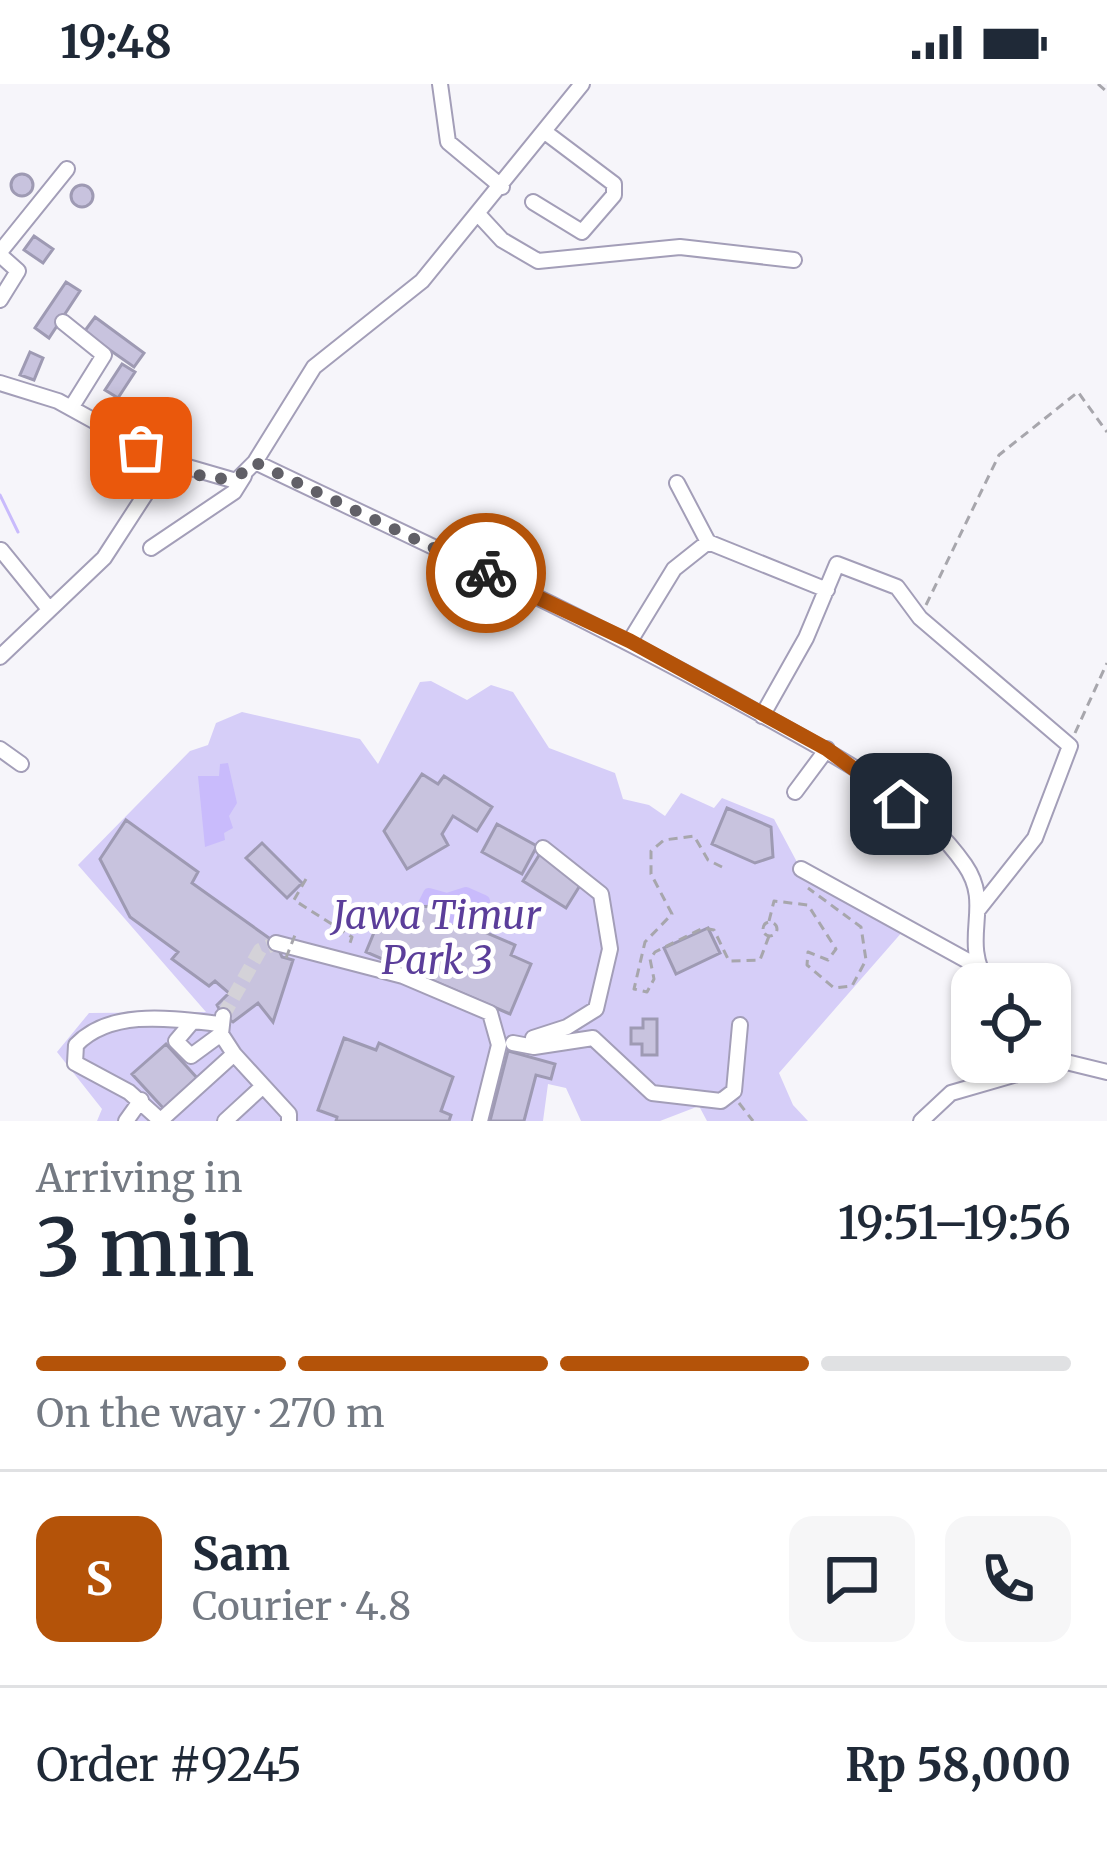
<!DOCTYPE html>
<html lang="en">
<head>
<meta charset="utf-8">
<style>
  body { margin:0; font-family:Merriweather,serif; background:#f6f6f7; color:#1f2937; height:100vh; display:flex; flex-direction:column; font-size:45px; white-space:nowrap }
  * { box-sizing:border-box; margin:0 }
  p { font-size:39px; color:#747a83 }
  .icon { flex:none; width:66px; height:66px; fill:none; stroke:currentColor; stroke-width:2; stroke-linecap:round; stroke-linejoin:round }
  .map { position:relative; height:1037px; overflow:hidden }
  .side { display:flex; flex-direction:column; background:#fff; flex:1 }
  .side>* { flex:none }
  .controls { position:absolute; left:951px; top:879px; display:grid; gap:24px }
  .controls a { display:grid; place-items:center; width:120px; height:120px; border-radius:24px; background:#fff; box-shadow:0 3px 9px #0004; font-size:60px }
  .pin { position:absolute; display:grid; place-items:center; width:102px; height:102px; color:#fff; margin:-51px; border-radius:24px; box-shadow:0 6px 18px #0006 }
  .courier { position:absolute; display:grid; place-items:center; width:120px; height:120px; margin:-60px; border:9px solid #b45309; border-radius:50%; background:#fff; color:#222; box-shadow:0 3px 15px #0007 }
  .head em { font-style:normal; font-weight:600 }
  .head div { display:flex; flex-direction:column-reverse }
  .head { display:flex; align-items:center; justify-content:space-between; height:204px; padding:0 36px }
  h1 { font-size:78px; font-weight:600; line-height:90px }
  .bar { display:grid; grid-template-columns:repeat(4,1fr); gap:18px 12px; align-content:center; height:144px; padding:0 36px }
  .bar i { height:15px; border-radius:9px; background:#e0e1e3 }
  .bar .current { background:#b45309 }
  .bar p { grid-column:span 4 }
  .line { display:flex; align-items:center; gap:30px; padding:0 36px; border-top:3px solid #e0e1e3 }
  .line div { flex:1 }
  .round { display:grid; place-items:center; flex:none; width:126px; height:126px; border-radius:24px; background:#f6f6f7 }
  .status { display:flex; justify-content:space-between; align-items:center; height:84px; padding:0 60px; background:#fff; direction:ltr }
  .status svg { height:33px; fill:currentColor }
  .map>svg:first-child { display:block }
  .green { fill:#d6cef8 }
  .water { fill:#c9bbfc }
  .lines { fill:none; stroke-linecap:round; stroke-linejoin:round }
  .stream { stroke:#c9bbfc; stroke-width:3 }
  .canal { stroke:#c9bbfc; stroke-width:12 }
  .building { fill:#c8c3de; stroke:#9e9ab3; stroke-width:3 }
  .minor-tunnel { stroke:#d4d2d8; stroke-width:14; stroke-dasharray:14 7; stroke-linecap:butt }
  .minor-casing { stroke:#a39eb8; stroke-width:18 }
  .path { stroke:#a7a6ac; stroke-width:3; stroke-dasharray:9 6; stroke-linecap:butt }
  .minor { stroke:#fff; stroke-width:14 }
  .path-bridge { stroke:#a7a6ac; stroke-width:3; stroke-dasharray:9 6; stroke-linecap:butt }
  .done { stroke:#616067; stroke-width:12; stroke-dasharray:0 21.6 }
  .route { stroke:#b45309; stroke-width:15 }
  .labels { text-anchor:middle; stroke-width:10; stroke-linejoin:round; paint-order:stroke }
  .park-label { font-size:39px; font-style:italic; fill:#5b3e9a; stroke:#fff }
</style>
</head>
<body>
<div class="status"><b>19:48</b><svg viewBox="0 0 49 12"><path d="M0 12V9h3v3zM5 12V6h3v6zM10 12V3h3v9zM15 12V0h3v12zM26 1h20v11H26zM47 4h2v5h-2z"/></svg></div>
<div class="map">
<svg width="1107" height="1037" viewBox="0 0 1107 1037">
  <rect width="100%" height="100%" fill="#f6f5fa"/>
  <!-- green -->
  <path class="green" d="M431,597L467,616L491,601L513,608L549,664L615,689L623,715L649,721L665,732L681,709L714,724L722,714L774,735L806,795L903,847L779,989L793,1021L808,1037H707L699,1022L660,1037H581L566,1004L548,1000L543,1037H97L102,1025L57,968L89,929L206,928L78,781L190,667L208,661L216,639L242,628L360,655L378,680L420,598Z"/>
  <!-- water -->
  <path class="water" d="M228,679L237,719L229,732L233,744L224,749L225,756L205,763L198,692H219L220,680Z"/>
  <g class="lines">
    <!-- stream -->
    <path class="stream" d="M0,411L18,448"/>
    <!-- canal -->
    <path class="canal" d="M423,822L429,810L447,815L466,809L484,817L478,836L448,834"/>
  </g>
  <!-- building -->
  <path class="building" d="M11 101a11 11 0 1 1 22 0a11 11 0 1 1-22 0Z
    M71 112a11 11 0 1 1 22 0a11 11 0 1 1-22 0Z
    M34,152L53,165L43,179L24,166Z
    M66,198L80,207L49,254L35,244Z
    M95,233L144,269L134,283L84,248Z
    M30,268L43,274L34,296L20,291Z
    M122,280L135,288L118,314L105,306Z
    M422,690L438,700L444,692L492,723L477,747L453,732L442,750L448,761L407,785L384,747Z
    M727,724L771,743L773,773L755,779L712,760Z
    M126,736L198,788L192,799L276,859L282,873L293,876L273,938L258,919L233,938L223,932L217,921L229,909L215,897L209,902L172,875L178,868L130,833L100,775Z
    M497,740L537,762L522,790L482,768Z
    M262,759L302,799L287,814L246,774Z
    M541,768L584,795L566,824L523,797Z
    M448,822V842L466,840L515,861L511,871L531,880L510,930L366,868L380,834L397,823Z
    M708,844L720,869L676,890L664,864Z
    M643,935H657V971H642V960H631V944H643Z
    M344,954L376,966L379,959L453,993L441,1027L451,1031L449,1037H336L337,1033L318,1026Z
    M166,960L198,995L164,1025L132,990Z
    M508,967L555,980L551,995L536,991L524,1037H490Z"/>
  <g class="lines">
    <!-- minor-tunnel -->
    <path class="minor-tunnel" d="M223,932L260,866L276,859"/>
    <defs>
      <path id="minor" d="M440,0L448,58L502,103
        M533,118L582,148L614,111V100L545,48
        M478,130L502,156L538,177L680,163L794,176
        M0,168L67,85
        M0,171L18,187L0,216
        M63,238L104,271L71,324
        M0,299L58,317L167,377L236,397L255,378L314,283L422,197L582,0
        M255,378C422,458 591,535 753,626C827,668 915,709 965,781C994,823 959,854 988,900
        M677,399L708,458L827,506
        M151,464L234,408L244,392
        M1,466L49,525
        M630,557L674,485L708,458
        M0,573L104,474L167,377
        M762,632L806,554L837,480L897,503L920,534L1070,662L1035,754L978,826
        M0,665L21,680
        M795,708L827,665
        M801,785L977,882
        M276,859L403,892L490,929L499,961L480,1037
        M193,937L176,957L191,972L221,950
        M533,954L567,943L596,925L610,865L601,810L543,764
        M513,959L534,963L593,954L652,1009L721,1017L734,1007L740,941
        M1050,963L1062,977L1107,988
        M234,970L289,1030V1037
        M160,1036L129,1008L75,979L76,961C111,924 175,935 220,940
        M126,1037L141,1016
        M160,1037L234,970L221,950L223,932
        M225,1037L263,1002
        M921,1037L951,1009L1062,977"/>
    </defs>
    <!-- minor casing -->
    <use href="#minor" class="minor-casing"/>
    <!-- path -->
    <path class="path" d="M1098,0L1107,8
      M926,521L999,371L1078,308L1107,348
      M1075,649L1107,579
      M722,783L708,776L694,752L664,756L651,767V790L672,830L645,858L634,905L647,908L654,895L650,875L655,868L703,844L714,846L729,877L760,876L769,852
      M306,795L294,816L352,853L349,862
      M769,837L774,817L808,821L836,865L828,876L808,868L807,881L834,904L852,902L866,876L861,843L808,804
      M763 845a7 7 0 1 1 14 0a7 7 0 1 1-14 0Z
      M739,1019L753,1037"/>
    <!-- minor -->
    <use href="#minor" class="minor"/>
    <!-- path-bridge -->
    <path class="path-bridge" d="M286,874L295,851"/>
  </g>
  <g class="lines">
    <!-- done -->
    <path class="done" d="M141,364C174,381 227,415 254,378L486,489"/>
    <!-- route -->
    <path class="route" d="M486,489L630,557L827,665L901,720"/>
  </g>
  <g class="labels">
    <!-- park labels -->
    <g class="park-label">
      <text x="437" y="845">Jawa Timur<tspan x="437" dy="45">Park 3</tspan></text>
    </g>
  </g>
</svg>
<div class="controls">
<a><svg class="icon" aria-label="locate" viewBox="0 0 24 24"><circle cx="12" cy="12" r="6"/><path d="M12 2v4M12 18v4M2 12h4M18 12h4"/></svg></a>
</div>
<div class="pin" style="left:141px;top:364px;background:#ea580c"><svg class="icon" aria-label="bag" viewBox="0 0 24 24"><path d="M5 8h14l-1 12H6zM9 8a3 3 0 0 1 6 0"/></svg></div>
<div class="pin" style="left:901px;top:720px;background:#1f2937"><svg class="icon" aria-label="home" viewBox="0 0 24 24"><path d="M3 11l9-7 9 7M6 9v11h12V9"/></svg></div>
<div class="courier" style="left:486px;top:489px"><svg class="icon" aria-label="bike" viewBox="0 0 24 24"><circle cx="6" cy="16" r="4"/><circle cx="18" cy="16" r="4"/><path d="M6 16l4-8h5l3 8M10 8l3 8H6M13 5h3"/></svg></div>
</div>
<section class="side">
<div class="head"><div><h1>3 min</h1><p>Arriving in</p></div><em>19:51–19:56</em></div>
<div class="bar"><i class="current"></i><i class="current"></i><i class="current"></i><i></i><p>On the way · 270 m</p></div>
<div class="line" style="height:216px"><b class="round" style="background:#b45309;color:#fff">S</b><div><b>Sam</b><p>Courier · 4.8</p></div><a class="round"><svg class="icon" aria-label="chat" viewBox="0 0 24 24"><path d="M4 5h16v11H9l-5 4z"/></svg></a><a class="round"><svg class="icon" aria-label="phone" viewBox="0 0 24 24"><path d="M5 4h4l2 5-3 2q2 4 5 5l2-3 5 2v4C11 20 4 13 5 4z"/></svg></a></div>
<div class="line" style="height:156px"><div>Order #9245</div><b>Rp 58,000</b></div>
</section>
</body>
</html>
